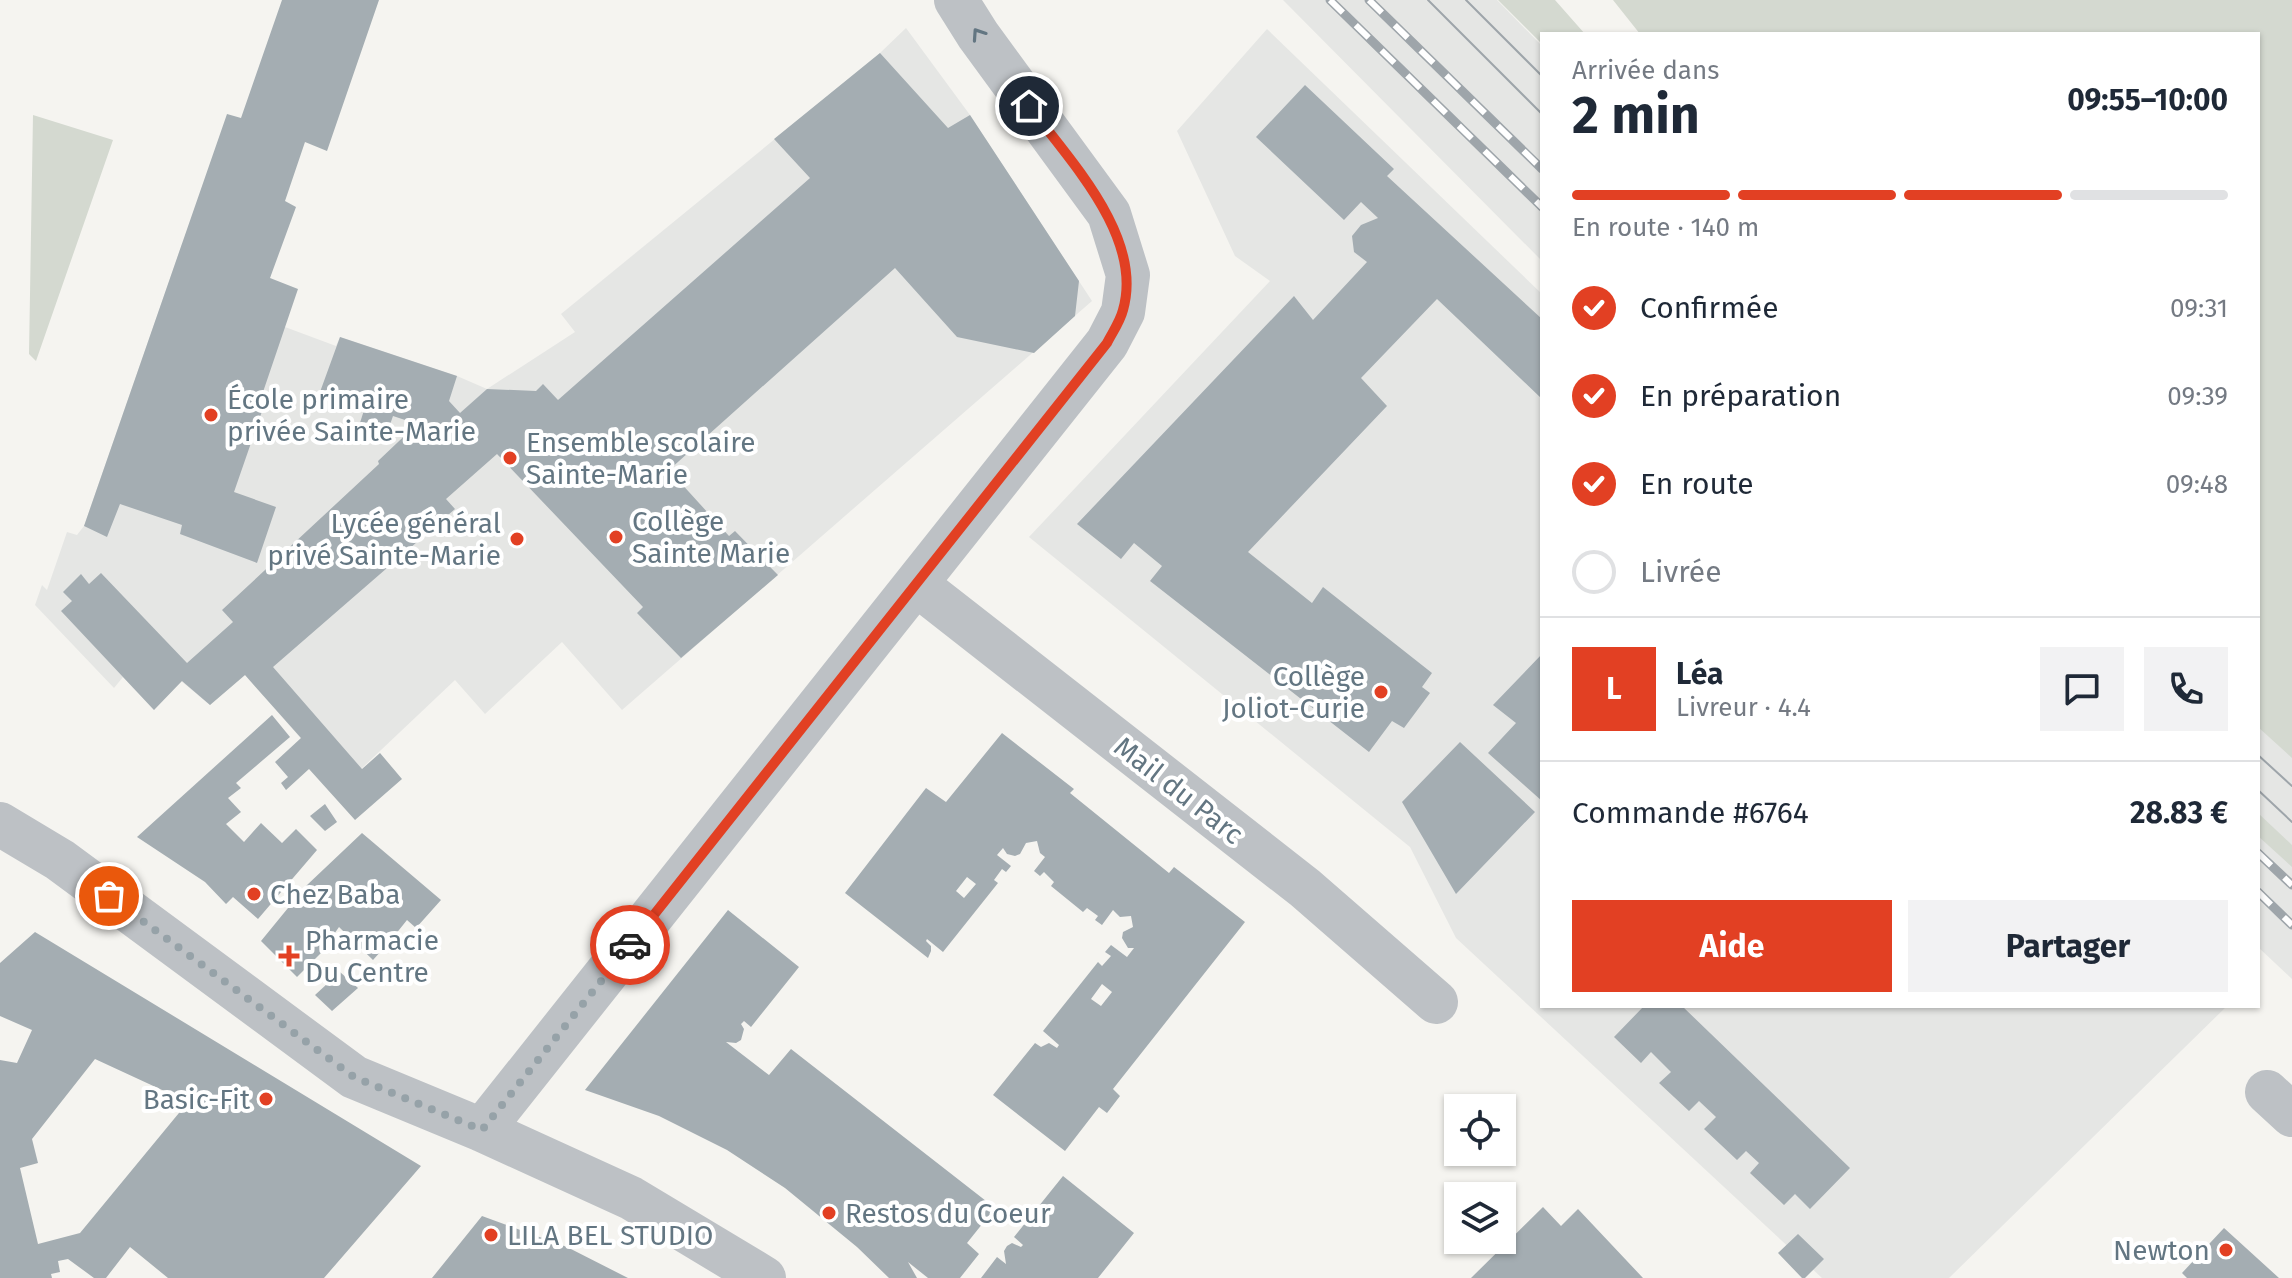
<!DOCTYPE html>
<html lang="fr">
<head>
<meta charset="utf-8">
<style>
  body { margin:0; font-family:"Fira Sans",sans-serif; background:#f2f2f3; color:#1f2937; height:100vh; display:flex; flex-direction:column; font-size:30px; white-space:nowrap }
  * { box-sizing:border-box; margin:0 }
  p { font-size:26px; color:#747a83 }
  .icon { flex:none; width:44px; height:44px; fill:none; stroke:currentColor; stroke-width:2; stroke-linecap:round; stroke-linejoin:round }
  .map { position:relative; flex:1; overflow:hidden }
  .details { position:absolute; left:1540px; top:32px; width:720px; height:976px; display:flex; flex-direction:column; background:#fff; border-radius:0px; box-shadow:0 2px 6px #0004 }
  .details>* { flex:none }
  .controls { position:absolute; left:1444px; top:1094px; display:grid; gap:16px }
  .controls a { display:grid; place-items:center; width:72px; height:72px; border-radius:0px; background:#fff; box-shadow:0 2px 6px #0004; font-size:40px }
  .pin { position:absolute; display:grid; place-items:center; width:68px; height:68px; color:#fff; margin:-34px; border:4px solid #fff; border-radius:50%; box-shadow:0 2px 8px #0007 }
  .courier { position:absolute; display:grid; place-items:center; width:80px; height:80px; margin:-40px; border:6px solid #e24023; border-radius:50%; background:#fff; color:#222; box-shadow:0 2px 10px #0007 }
  .head em { font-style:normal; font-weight:700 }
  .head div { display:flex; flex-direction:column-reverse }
  .head { display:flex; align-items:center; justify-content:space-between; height:136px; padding:0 32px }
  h1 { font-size:52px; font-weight:700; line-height:60px }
  .bar { display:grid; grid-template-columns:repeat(4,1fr); gap:12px 8px; align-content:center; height:96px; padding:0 32px }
  .bar i { height:10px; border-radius:6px; background:#e0e1e3 }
  .bar .selected { background:#e24023 }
  .bar p { grid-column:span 4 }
  .line { display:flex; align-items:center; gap:20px; padding:0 32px; border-top:2px solid #e0e1e3 }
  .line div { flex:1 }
  .round { display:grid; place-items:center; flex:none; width:84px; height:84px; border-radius:0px; background:#f2f2f3 }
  ol { padding:0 32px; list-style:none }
  li { display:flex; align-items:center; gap:24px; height:88px }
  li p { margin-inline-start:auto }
  li .icon { padding:8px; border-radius:50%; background:#e24023; color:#fff; stroke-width:4 }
  li:last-child { color:#747a83 }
  li i { width:44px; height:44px; border:4px solid #e0e1e3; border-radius:50% }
  .cta { display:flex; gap:16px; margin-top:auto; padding:16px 32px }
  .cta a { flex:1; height:92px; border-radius:0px; background:#e24023; color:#fff; font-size:32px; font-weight:700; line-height:92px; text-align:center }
  .cta a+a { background:#f2f2f3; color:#1f2937 }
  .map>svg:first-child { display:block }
  .built { fill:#e5e6e4 }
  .green { fill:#d4d9d0 }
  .building { fill:#a4adb2; fill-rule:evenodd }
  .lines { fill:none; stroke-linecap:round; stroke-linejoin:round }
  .minor { stroke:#bdc1c5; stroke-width:44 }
  .tram { stroke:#9ea5aa; stroke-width:2 }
  .rail-casing { stroke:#9ea5aa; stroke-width:9 }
  .rail { stroke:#fff; stroke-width:6; stroke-dasharray:18; stroke-linecap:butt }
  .oneway { stroke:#637682 }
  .done { stroke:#96a2a8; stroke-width:8; stroke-dasharray:0 14.4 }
  .route { stroke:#e24023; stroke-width:10 }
  .poi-dot { fill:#e24023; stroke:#fff; stroke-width:3 }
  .labels { text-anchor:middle; stroke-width:8; stroke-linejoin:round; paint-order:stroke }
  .poi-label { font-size:28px; fill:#637682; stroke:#fff; text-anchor:start }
  .street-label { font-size:28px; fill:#637682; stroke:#fff }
</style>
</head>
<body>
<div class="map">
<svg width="2292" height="1278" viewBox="0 0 2292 1278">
  <rect width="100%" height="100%" fill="#f5f4f0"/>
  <!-- built -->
  <path class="built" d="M1283,0H1497L1542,46V261Z
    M906,28L970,115L1092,301L622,710L562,642L485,714L455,680L343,786L245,675L210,705L181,681L154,710L123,677L114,688L35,605L42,585L47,590L67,532L77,535L84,526L182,244L272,271L270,278L285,327L336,346L340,337L457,376L487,389L575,332L561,314L880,53Z
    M1267,29L1542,294V1006H2227L1949,1278H1822L1456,938L1410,847L1029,537L1270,281L1235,256L1177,131Z
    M2258,721L2292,752V979L2258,947Z"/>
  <!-- green -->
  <path class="green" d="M1498,0H1555L1585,34H1542V44Z
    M1613,0H2292V758L2258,727V34H1640Z
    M33,115L113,140L36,361L29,354Z
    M2258,813L2292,845V867L2258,836Z"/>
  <!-- building -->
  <path class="building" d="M282,0H379L327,151L305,142L285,201L296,207L270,278L298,289L263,392L268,394L234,492L276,507L257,563L180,534L182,525L120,504L107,537L84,526L227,114L241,118Z
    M880,53L948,128L970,115L1079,281L1075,316L1034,353L957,337L895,268L669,470L729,536L735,531L778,575L681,658L637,613L643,607L497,454L446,499L455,509L273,667L362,769L380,753L402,779L355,820L309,769L286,790L281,783L288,777L275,762L301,738L245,675L210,705L182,681L154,710L61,611L72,601L63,592L81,574L89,584L101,573L187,663L233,622L222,610L379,464L378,461L417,424L393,416L386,436L359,426L365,407L320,392L340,337L457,376L449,401L460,413L487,389L536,391L543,384L558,400L810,178L774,139Z
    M1305,85L1394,169L1387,176L1542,319V399L1437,299L1361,378L1387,406L1248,552L1312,603L1323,587L1432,673L1422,687L1430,693L1404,728L1392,721L1369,752L1150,581L1162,566L1134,543L1121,559L1077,524L1294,296L1313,320L1367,262L1354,252L1352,236L1361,225L1378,218L1361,202L1344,220L1256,137Z
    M1542,654V801L1488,753L1516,723L1493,705Z
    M272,715L290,737L236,783L241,788L228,798L241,812L226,824L244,842L261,823L282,843L296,829L317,850L258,919L233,897L226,904L205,882L137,837Z
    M1002,733L1074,789L1070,793L1169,873L1174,867L1245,922L1113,1089L1120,1096L1107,1113L1099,1107L1065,1151L993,1095L1035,1043L1041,1047L1049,1043L1057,1048L1059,1045L1043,1031L1098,962L1102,966L1111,956L1105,952L1111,945L1127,957L1134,948H1128L1122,938L1123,932L1133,927L1131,916L1120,917L1113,910L1102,925L1095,920L1098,916L1087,908L1083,912L1051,886L1054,882L1044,872L1040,876L1034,871L1045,857L1040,853L1037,841L1026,843L1020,854L1015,856L1007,854L1003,848L997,855L1011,866L1006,872L1002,869L994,880L998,883L943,952L927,939L926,941L931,946V951L928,958L845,893L926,788L946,802ZM967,877L976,884L964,898L956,891ZM1102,984L1112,992L1101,1006L1091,999Z
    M1460,742L1535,812L1456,894L1402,802Z
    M325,804L337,822L325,831L310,816Z
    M362,833L441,900L416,928L407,920L395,935L401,940L396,945L391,940L373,960L339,927L321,953L297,977L261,941L306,886Z
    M728,910L799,967L751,1027L744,1021L741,1024L744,1029L741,1040L736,1043L726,1042L769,1075L791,1049L995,1208L967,1243L979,1254L960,1278H928L908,1262L917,1278H889L857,1247L785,1188L727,1150L659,1116L585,1090Z
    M35,932L421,1166L324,1278H168L130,1247L106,1278H94L68,1259L58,1261L60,1272L51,1274L52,1278H0V1060L17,1063L32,1030L0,1016V963ZM95,1059L188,1102L80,1233L38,1244L20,1168L38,1163L32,1139Z
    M340,972L358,988L332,1011L315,995Z
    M1644,1006H1682L1850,1168L1810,1209L1795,1194L1784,1205L1750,1173L1759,1163L1746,1151L1737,1160L1704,1129L1716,1117L1699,1101L1689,1111L1659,1083L1671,1072L1651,1052L1641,1063L1614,1037Z
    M1063,1176L1134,1233L1098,1278H981L997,1257L1006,1264L1004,1251L1007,1246L1012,1243L1021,1247L1023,1245L1014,1237Z
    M1543,1207L1561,1226L1578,1209L1643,1278H1471Z
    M482,1216L567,1247L628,1278H432Z
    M2224,1228L2279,1278H2187L2182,1273Z
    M1798,1234L1824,1259L1805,1278H1802L1778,1253Z"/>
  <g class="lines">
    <!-- minor -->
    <path class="minor" d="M916,584L1305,888L1436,1002
      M0,824L60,860L354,1077L482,1130L631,1198L764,1278
      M2267,1092L2292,1115
      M482,1130L1107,343L1123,312L1128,275L1109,214L978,35L956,0"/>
    <!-- tram -->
    <path class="tram" d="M1428,0L1542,114
      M1466,0L1542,76
      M2258,755L2292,786
      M2258,790L2292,822"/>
    <defs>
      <path id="rail" d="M1330,0L1542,207
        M1369,0L1542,169
        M2258,853L2292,885
        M2258,892L2292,925"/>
    </defs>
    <!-- rail casing -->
    <use href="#rail" class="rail-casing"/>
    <!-- rail -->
    <use href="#rail" class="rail"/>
  </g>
  <!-- one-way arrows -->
  <defs><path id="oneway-chevron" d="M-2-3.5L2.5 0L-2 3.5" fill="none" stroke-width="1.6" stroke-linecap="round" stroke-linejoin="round" transform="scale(2)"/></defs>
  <use class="oneway" href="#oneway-chevron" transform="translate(978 34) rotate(-124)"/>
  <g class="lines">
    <!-- done -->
    <path class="done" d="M109,896L354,1077L482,1130L630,945"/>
    <!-- route -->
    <path class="route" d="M630,945L1107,343C1112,333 1120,322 1123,310C1144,237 1070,161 1029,106"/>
  </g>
  <!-- markers -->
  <g class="poi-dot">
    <circle cx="211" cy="415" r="8"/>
    <circle cx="510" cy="458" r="8"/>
    <circle cx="616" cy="537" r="8"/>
    <circle cx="517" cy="539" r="8"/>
    <circle cx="1381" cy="692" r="8"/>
    <circle cx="254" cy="894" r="8"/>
    <path d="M285 944h8v8h8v8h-8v8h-8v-8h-8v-8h8z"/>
    <circle cx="266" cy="1099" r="8"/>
    <circle cx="829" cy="1213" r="8"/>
    <circle cx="491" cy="1235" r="8"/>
    <circle cx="2226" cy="1250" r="8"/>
  </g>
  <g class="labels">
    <!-- poi labels -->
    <g class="poi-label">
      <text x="227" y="409">École primaire<tspan x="227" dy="32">privée Sainte-Marie</tspan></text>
      <text x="526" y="452">Ensemble scolaire<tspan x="526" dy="32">Sainte-Marie</tspan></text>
      <text x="632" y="531">Collège<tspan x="632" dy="32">Sainte Marie</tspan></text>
      <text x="501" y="533" text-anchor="end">Lycée général<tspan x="501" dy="32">privé Sainte-Marie</tspan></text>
      <text x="1365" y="686" text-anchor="end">Collège<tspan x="1365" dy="32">Joliot-Curie</tspan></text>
      <text x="270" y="904">Chez Baba</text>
      <text x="305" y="950">Pharmacie<tspan x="305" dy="32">Du Centre</tspan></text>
      <text x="250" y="1109" text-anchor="end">Basic-Fit</text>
      <text x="845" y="1223">Restos du Coeur</text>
      <text x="507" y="1245">LILA BEL STUDIO</text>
      <text x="2210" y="1260" text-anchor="end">Newton</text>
    </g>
    <!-- street labels -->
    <g class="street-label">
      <text transform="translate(1179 790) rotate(38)" y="10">Mail du Parc</text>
    </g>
  </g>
</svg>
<div class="controls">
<a><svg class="icon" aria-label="locate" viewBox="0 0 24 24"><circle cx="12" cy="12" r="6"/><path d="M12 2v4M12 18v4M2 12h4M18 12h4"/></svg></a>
<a><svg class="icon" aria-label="layers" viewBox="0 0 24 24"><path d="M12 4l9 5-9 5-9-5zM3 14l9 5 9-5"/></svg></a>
</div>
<div class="pin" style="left:109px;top:896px;background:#ea580c"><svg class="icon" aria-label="bag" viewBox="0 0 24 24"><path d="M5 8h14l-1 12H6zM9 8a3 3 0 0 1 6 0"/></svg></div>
<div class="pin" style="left:1029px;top:106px;background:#1f2937"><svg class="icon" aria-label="home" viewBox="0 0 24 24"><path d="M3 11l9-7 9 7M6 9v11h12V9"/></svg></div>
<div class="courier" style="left:630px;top:945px"><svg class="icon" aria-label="car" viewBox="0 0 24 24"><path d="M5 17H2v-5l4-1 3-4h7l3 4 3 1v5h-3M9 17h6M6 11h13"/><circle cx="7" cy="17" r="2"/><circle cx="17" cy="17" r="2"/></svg></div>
<section class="details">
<div class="head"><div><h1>2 min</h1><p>Arrivée dans</p></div><em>09:55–10:00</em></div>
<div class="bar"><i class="selected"></i><i class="selected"></i><i class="selected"></i><i></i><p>En route · 140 m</p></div>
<ol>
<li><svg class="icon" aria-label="check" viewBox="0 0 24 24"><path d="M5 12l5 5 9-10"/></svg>Confirmée<p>09:31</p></li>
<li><svg class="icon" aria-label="check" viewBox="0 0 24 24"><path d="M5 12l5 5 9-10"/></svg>En préparation<p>09:39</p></li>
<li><svg class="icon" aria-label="check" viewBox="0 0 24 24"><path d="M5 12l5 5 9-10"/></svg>En route<p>09:48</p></li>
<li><i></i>Livrée</li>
</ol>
<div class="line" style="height:144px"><b class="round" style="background:#e24023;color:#fff">L</b><div><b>Léa</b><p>Livreur · 4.4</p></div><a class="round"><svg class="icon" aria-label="chat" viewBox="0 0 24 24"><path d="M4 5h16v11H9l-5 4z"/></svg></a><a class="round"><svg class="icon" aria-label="phone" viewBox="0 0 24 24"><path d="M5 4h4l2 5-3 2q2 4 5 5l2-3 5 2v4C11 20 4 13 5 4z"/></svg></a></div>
<div class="line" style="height:104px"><div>Commande #6764</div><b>28.83 €</b></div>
<div class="cta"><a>Aide</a><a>Partager</a></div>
</section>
</div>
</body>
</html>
